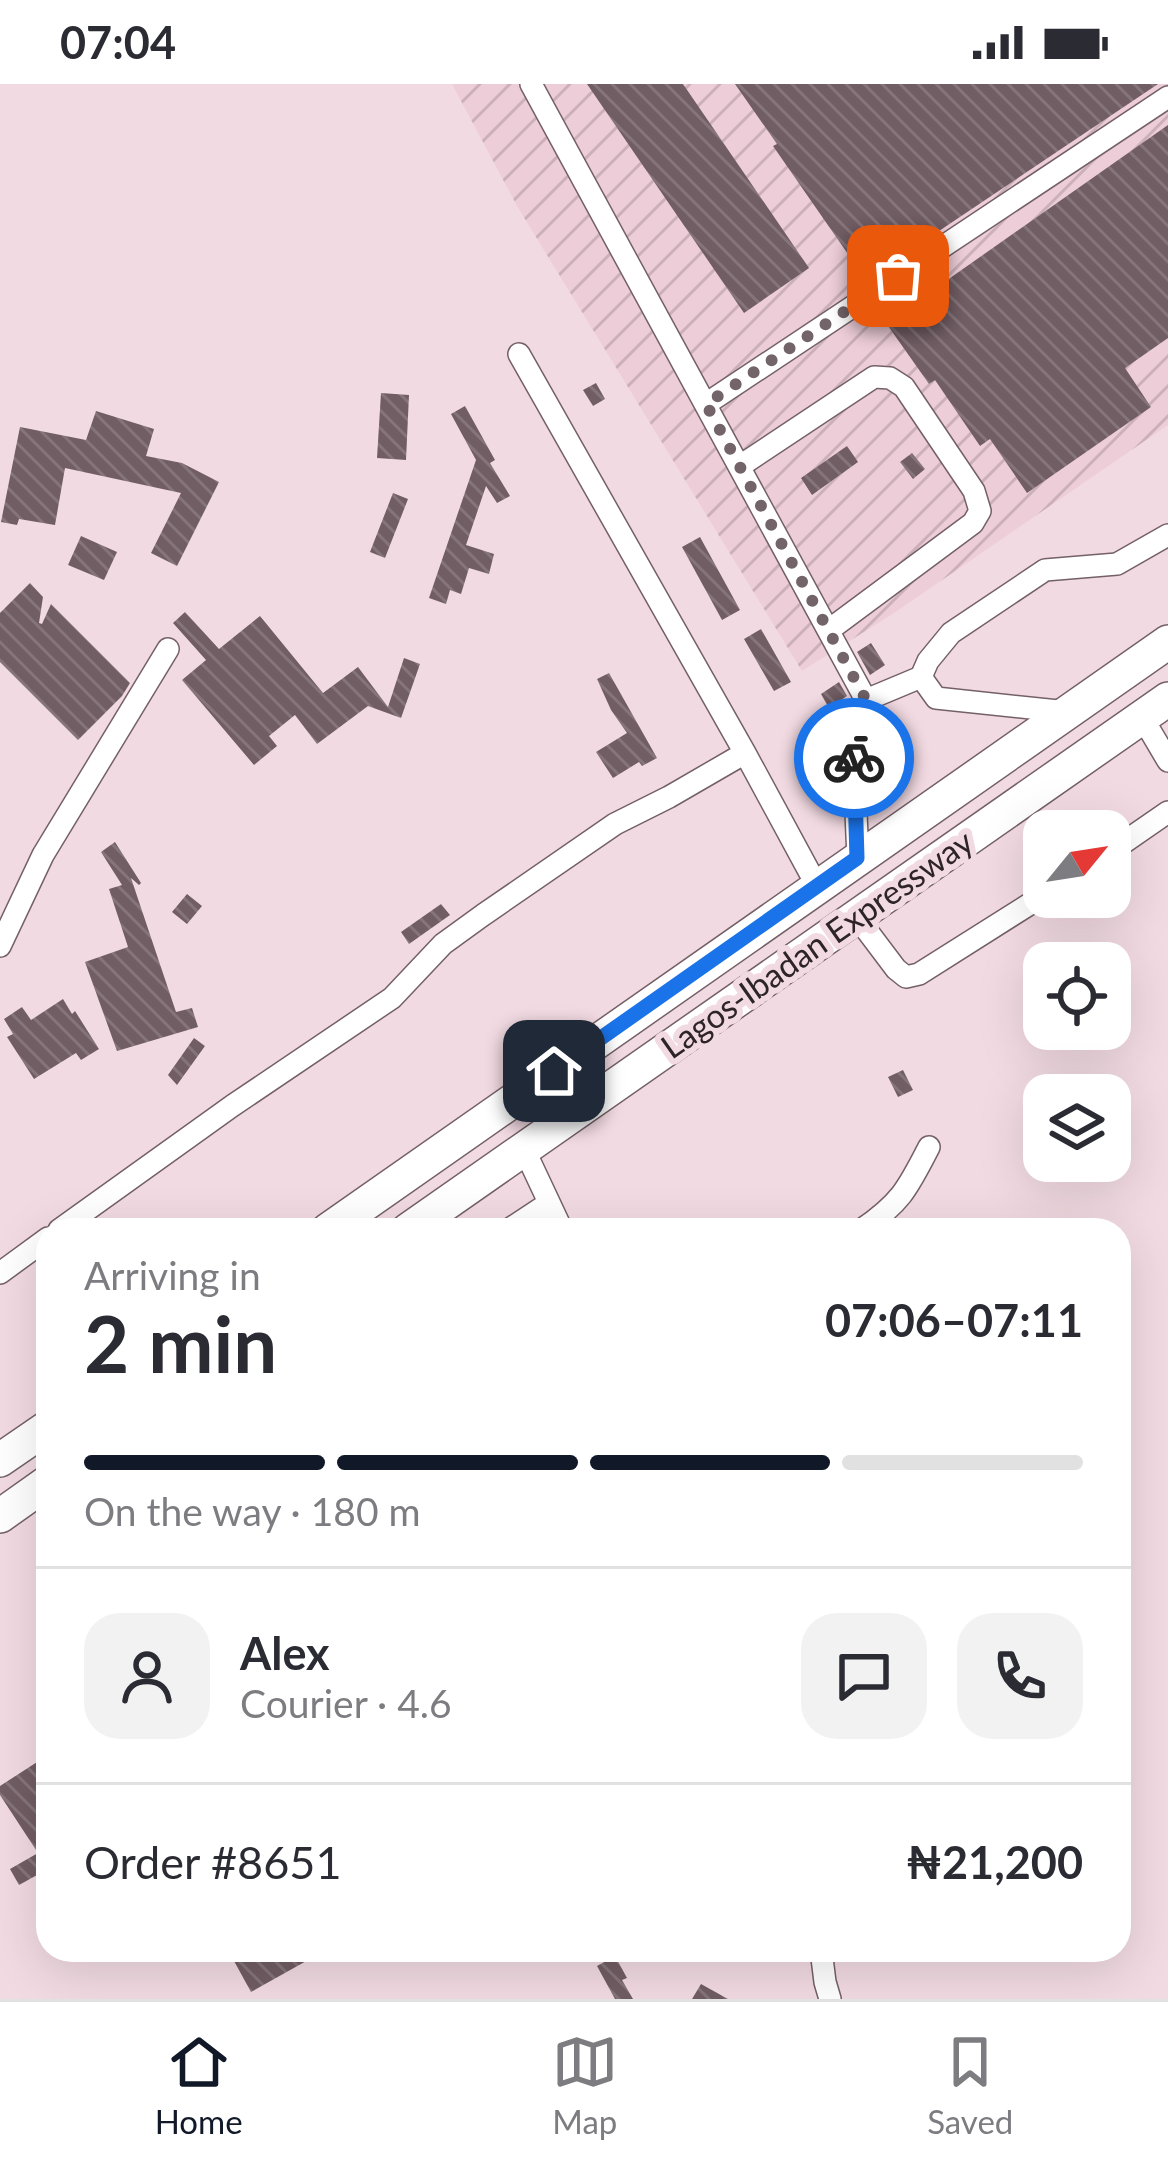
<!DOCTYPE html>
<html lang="en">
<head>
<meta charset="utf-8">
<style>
  body { margin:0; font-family:Lato,sans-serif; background:#f2f2f3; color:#2b2b33; height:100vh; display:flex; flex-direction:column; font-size:45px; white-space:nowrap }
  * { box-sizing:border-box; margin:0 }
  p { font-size:39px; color:#7c7c81 }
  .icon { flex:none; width:66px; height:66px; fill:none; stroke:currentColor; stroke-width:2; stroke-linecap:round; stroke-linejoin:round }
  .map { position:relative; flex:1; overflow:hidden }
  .details { position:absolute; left:36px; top:1134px; width:1095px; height:744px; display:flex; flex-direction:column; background:#fff; border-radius:36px; box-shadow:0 12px 48px #0002 }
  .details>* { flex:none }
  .needle { width:78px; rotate:60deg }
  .buttons { position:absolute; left:1023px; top:726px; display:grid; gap:24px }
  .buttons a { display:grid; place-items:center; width:108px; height:108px; border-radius:24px; background:#fff; box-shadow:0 12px 48px #0002; font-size:60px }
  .pin { position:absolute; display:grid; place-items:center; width:102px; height:102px; color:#fff; margin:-51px; border-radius:24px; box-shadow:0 6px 18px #0006 }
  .courier { position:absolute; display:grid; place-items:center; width:120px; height:120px; margin:-60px; border:9px solid #1a73e8; border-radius:50%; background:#fff; color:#222; box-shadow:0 3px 15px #0007 }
  .overview em { font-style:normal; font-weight:700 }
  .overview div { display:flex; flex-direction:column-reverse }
  .overview { display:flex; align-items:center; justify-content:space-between; height:204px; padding:0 48px }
  h1 { font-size:78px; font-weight:700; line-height:90px }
  .bar { display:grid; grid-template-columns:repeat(4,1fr); gap:18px 12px; align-content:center; height:144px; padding:0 48px }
  .bar i { height:15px; border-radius:9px; background:#e1e1e2 }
  .bar .current { background:#111827 }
  .bar p { grid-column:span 4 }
  .line { display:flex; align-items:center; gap:30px; padding:0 48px; border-top:3px solid #e1e1e2 }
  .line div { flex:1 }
  .round { display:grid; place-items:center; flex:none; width:126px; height:126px; border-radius:36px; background:#f2f2f3 }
  .status { display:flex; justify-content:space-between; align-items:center; height:84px; padding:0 60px; background:#fff; direction:ltr }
  .status svg { height:33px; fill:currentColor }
  .menu { display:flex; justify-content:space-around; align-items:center; height:168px; border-top:3px solid #e1e1e2; background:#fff; font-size:33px; color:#7c7c81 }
  .menu a { display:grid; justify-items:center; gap:6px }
  .menu .current { color:#111827 }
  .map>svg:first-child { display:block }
  .industrial { fill:url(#industrial-furrows) }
  .building { fill:url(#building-back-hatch) }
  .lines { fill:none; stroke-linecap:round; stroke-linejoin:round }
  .minor-casing { stroke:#746067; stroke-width:24 }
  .highway-casing { stroke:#746067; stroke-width:36 }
  .minor { stroke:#fff; stroke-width:21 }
  .highway { stroke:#fff; stroke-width:33 }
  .done { stroke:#726468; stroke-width:12; stroke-dasharray:0 21.6 }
  .route { stroke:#1a73e8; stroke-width:15 }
  .labels { text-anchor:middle; stroke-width:12; stroke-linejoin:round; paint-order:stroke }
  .street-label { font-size:33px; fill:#2d2427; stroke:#f2dae2 }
</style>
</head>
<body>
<div class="status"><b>07:04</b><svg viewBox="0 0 49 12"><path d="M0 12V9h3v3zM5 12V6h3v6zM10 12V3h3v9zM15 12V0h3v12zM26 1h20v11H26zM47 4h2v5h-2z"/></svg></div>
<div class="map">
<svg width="1168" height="1915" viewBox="0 0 1168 1915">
  <defs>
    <pattern id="industrial-furrows" width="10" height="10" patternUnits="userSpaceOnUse" patternTransform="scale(3)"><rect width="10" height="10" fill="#edcdd8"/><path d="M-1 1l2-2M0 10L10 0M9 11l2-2" fill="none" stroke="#ccb0b9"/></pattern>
    <pattern id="building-back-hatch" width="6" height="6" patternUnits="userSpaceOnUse" patternTransform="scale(3)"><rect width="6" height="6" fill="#715d64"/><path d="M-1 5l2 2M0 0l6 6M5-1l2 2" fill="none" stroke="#85757a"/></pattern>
  </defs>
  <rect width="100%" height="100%" fill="#f2dae2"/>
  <!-- industrial -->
  <path class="industrial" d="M452,0H1168V341L894,529L802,587L517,122Z"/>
  <!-- building -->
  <path class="building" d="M587,0H683L809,184L744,229Z
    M735,0H1158L866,196L773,62L777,60Z
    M1168,41V254L1125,284L1151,323L1027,409L990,355L980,362L935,296L929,300L886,239Z
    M596,299L605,315L593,322L583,306Z
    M381,309L409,311L406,376L377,374Z
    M465,322L495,376L490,379L510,412L497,419L486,402L466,461L494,470L489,490L469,484L461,510L450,506L446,520L429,514L476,376L451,330Z
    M96,327L154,345L146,372L182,379L219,398L177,482L151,469L181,409L65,384L55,441L19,435L17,441L1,438L20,343L86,356Z
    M847,362L858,378L812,411L801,394Z
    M912,369L925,385L913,395L900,378Z
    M393,409L408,415L385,474L370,468Z
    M81,452L117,468L104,496L68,481Z
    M700,453L740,526L722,536L682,463Z
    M30,499L43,513L39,539L42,540L51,520L130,599L122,612L78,656L0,578V529Z
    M185,528L219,565L260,532L323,609L358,583L388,623L404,574L420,580L401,634L368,622L317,660L295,631L269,652L277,662L254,681L182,596L206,576L173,539Z
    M761,545L791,598L774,607L744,555Z
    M871,559L885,581L870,591L857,568Z
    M609,589L657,674L642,682L639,678L613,694L596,668L627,649L611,626L597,595Z
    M839,598L847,612L829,624L821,610Z
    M115,758L141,799L139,801L131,794L176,928L192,924L198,943L117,967L85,878L128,863L109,805L122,801L101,768Z
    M187,810L202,822L187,840L172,828Z
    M441,820L450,831L409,860L401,848Z
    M63,915L72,930L75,927L99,965L81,976L76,969L34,995L7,953L13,950L4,935L22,923L31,936Z
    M194,954L205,962L177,1001L168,991Z
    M903,986L913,1006L898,1013L888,993Z
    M48,1671V1785L19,1801L10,1785L38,1769L0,1711V1702Z
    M228,1866H326L251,1908Z
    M615,1872L627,1894L622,1896L633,1915H615L597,1882Z
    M701,1900L728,1915H692Z"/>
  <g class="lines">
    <defs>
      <path id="minor" d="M531,0L866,616L853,661L858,774
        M519,270L745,669
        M706,320L1168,13
        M740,382L874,293L890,294L904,303L974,407L980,427L973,439L829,546
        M921,593L928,577L951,549L1045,486L1117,480L1168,451
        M866,616L921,593L936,614L1068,628
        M1142,633L1168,677
        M1110,768L1168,728
        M856,832L896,885L906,893L919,890L1044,811
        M0,862L43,771L168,565
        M524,1065L562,1146
        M59,1146L232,1022L392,914L443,860L483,831L615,740L669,713L745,669L817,802
        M508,1146L549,1119
        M861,1146C901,1119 908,1104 929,1063
        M0,1189L48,1154
        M821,1866L825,1898L830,1915"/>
      <path id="highway" d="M328,1146L1168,558
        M408,1146L1168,615
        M0,1376L48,1343
        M0,1432L48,1398"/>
    </defs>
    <!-- minor casing -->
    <use href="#minor" class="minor-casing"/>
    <!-- highway casing -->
    <use href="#highway" class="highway-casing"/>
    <!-- minor -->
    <use href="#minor" class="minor"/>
    <!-- highway -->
    <use href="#highway" class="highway"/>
  </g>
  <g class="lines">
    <!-- done -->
    <path class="done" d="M854,674L853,661L866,616L706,320L898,192"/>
    <!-- route -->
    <path class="route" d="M554,987L857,774L854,674"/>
  </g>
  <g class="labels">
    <!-- street labels -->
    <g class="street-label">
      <text transform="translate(817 860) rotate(-35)" y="12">Lagos-Ibadan Expressway</text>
    </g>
  </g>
</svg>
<div class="buttons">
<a><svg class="needle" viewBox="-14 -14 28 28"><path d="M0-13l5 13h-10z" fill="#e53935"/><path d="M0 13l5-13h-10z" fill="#7c7c81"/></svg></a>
<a><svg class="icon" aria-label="locate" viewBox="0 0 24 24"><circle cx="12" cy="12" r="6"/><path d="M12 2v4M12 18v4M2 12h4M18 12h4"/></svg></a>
<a><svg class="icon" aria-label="layers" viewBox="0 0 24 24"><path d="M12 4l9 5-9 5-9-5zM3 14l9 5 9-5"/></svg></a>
</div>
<div class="pin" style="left:898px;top:192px;background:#ea580c"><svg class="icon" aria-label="bag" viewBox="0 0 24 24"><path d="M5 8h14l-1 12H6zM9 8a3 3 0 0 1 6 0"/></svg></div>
<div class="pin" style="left:554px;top:987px;background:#1f2937"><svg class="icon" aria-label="home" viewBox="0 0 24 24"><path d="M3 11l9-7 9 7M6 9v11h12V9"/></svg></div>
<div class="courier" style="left:854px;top:674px"><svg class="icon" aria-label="bike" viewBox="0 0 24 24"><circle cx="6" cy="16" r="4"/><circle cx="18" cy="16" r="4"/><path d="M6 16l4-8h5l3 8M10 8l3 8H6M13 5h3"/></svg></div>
<section class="details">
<div class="overview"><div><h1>2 min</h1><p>Arriving in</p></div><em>07:06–07:11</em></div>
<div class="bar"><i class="current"></i><i class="current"></i><i class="current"></i><i></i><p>On the way · 180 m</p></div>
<div class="line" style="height:216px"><a class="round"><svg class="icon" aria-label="person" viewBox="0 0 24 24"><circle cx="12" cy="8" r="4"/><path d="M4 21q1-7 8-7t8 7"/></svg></a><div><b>Alex</b><p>Courier · 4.6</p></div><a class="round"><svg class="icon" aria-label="chat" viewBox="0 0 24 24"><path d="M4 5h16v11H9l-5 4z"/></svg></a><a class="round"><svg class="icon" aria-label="phone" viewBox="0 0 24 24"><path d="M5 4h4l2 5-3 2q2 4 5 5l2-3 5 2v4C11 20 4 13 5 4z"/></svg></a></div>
<div class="line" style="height:156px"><div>Order #8651</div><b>₦21,200</b></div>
</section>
</div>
<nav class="menu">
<a class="current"><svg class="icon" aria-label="home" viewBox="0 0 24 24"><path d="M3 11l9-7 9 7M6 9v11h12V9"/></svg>Home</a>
<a><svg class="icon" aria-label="map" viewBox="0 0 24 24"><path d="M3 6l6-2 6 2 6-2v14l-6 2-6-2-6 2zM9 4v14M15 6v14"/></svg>Map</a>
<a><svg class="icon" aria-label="saved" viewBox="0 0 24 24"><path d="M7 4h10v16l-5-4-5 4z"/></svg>Saved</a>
</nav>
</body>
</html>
